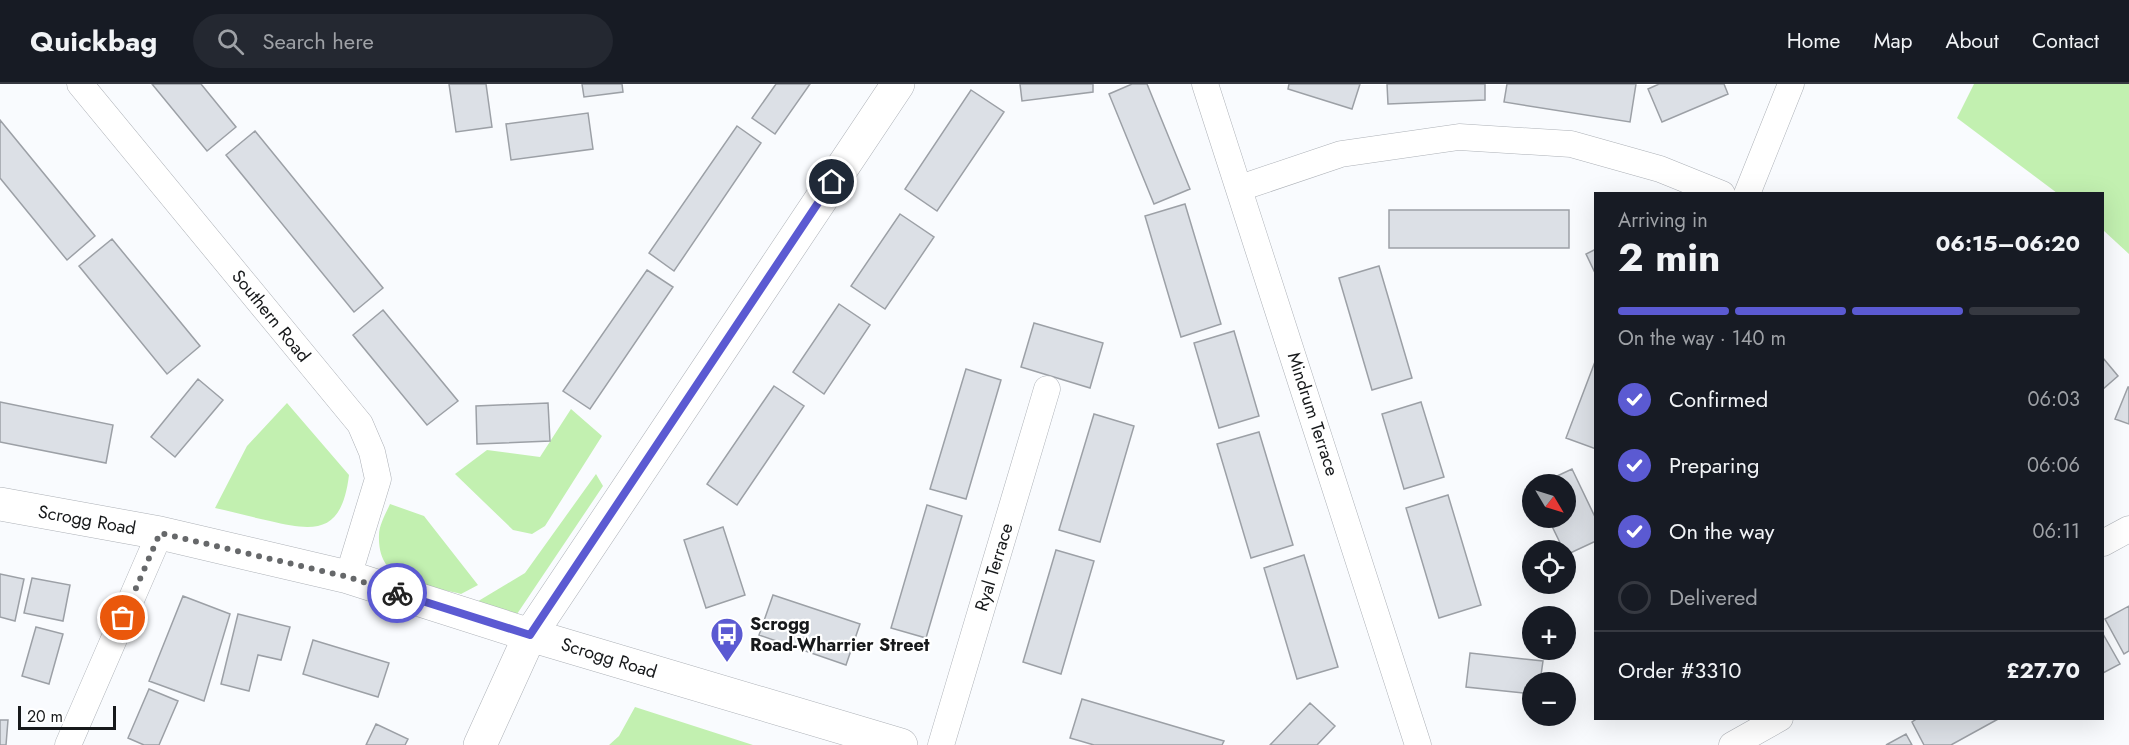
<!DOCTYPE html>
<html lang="en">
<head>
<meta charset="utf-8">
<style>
  body { margin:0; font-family:Jost,sans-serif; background:#242831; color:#f1f3f6; height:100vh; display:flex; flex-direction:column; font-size:22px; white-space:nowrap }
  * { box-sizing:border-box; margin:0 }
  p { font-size:20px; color:#9ea1a6 }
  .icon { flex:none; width:33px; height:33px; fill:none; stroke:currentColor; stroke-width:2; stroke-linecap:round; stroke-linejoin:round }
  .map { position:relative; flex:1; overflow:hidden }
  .details { position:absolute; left:1594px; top:108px; width:510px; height:528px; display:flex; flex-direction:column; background:#171b24; border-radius:0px; box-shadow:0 6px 24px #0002 }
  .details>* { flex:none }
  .needle { width:39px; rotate:128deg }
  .tools { position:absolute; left:1522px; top:390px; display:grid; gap:12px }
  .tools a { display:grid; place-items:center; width:54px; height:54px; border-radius:50%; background:#171b24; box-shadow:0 6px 24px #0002; font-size:30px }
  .scale { position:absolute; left:18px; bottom:15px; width:98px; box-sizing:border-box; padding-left:6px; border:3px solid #17191b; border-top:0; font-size:16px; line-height:21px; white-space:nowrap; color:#17191b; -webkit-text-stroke:4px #fff; paint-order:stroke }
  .pin { position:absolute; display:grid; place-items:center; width:51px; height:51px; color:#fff; margin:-26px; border:3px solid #fff; border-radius:50%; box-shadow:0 2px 6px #0007 }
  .courier { position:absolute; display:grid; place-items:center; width:60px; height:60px; margin:-30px; border:4px solid #5b5ad2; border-radius:50%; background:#fff; color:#222; box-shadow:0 2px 8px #0007 }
  .summary em { font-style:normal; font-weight:700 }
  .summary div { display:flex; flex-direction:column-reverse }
  .summary { display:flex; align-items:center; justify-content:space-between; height:102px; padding:0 24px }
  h1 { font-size:39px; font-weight:700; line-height:45px }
  .bar { display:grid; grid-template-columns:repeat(4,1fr); gap:9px 6px; align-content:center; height:72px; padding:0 24px }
  .bar i { height:8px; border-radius:4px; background:#363941 }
  .bar .current { background:#5b5ad2 }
  .bar p { grid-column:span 4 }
  .line { display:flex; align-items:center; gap:15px; padding:0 24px; border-top:2px solid #363941 }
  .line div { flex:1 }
  ol { padding:0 24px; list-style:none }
  li { display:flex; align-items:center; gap:18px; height:66px }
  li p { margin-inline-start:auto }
  li .icon { padding:6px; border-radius:50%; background:#5b5ad2; color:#fff; stroke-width:4 }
  li:last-child { color:#9ea1a6 }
  li i { width:33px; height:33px; border:3px solid #363941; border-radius:50% }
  header { display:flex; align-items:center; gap:36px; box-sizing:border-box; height:84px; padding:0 30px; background:#171b24; border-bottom:2px solid #363941 }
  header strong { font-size:28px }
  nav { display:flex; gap:33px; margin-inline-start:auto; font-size:21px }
  .search { width:420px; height:54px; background:#242831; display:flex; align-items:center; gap:15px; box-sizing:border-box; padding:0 21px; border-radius:33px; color:#9ea1a6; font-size:22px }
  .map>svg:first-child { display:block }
  .green { fill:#c2f0b0 }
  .building { fill:#dce0e6; stroke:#9ca0a6; stroke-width:1.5 }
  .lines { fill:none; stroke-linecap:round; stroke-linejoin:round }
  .street-casing { stroke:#adb1b7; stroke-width:27 }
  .secondary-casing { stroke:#adb1b7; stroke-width:34 }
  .street { stroke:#fff; stroke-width:26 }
  .secondary { stroke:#fff; stroke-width:33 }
  .done { stroke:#66686a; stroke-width:6; stroke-dasharray:0 10.8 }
  .route { stroke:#5b5ad2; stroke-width:8 }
  .labels { text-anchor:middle; stroke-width:4.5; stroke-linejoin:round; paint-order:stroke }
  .street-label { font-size:18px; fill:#17191b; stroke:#fff }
  .poi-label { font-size:18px; font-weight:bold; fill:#17191b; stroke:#fff; text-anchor:start }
</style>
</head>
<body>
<header>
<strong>Quickbag</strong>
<div class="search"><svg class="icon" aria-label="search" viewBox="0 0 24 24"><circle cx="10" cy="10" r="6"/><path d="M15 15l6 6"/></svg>Search here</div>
<nav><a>Home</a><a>Map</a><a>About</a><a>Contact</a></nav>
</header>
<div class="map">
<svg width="2129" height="661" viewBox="0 0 2129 661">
  <rect width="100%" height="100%" fill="#f9fbfe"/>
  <!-- green -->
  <path class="green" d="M1974,0H2129V170L2103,146V110L2057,109L1957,34Z
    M287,319L349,391C342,447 319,449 270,437C251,433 233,428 215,424L247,362Z
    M571,325L602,352L545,442L532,450L513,446L455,390L487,366L540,373Z
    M596,390L603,402L517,530L475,519L525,489Z
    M390,420L424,432L478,501L461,510C424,500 377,501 379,451C379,441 386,429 390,420Z
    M635,623L753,661H609L619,652Z"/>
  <!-- building -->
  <path class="building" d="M152,0H201L236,43L207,67Z
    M449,0H486L492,43L456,48Z
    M582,0H622L623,8L584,13Z
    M776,0H810L775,50L752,34Z
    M1020,0H1093V8L1022,17Z
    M1132,0H1147L1190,105L1154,120L1109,10Z
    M1289,0H1360L1352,25L1288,5Z
    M1387,0H1485V16L1388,20Z
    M1507,0H1636L1630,38L1504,18Z
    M1659,0H1724L1728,10L1662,38L1648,5Z
    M971,6L1004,28L937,127L905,105Z
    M588,29L593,65L511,76L506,40Z
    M0,36L95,152L67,176L0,94Z
    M737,42L761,59L674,187L649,169Z
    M255,47L383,204L354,228L226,71Z
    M1185,120L1221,240L1181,253L1145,132Z
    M1389,126H1569V164H1389Z
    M900,130L934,153L885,225L851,202Z
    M112,155L200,262L167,290L79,182Z
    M1596,165V191L1586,170Z
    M1379,182L1412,294L1372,306L1339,194Z
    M647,186L673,203L590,325L563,307Z
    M839,220L870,241L824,310L793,288Z
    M383,226L458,317L427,341L353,251Z
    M1034,239L1103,259L1090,304L1021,283Z
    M1234,247L1259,332L1219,344L1194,259Z
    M2103,274L2118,292L2103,305Z
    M1596,275V365L1566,354Z
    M966,285L1001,296L966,415L930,405Z
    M198,295L223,316L175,373L151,353Z
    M774,302L804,322L737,421L707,400Z
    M2128,303H2129V340L2115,335Z
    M0,318L113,341L106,379L0,358Z
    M1421,318L1444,393L1404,405L1382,330Z
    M548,319L550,357L477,360L476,322Z
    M1094,330L1134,342L1100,458L1059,446Z
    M1259,348L1293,461L1251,474L1217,360Z
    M1572,385L1596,435V457L1566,471L1548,434H1566V400H1540Z
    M1448,411L1481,521L1439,534L1406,424Z
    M927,421L962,432L926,554L891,544Z
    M723,443L745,511L706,524L684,456Z
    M1056,466L1094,477L1061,590L1023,578Z
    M1304,471L1338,583L1297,595L1264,484Z
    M0,490L24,495L15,537L0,533Z
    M32,494L70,501L63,537L24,529Z
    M773,511L860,540L846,581L759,551Z
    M183,512L230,530L204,617L149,597Z
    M2129,522V567L2124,570L2105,535Z
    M238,530L290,543L281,576L258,571L249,607L221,600Z
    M36,543L63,550L49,600L22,592Z
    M2103,550L2120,580L2103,589Z
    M313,556L389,579L378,613L303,590Z
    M1470,569L1543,577L1540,598H1533V610L1466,603Z
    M149,605L178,617L159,661H144L128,654Z
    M1082,615L1224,657L1222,661H1094L1070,654Z
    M1310,619L1335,642L1317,661H1270Z
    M1918,634H2000L1951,661H1924L1912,638Z
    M0,636H8L6,661H0Z
    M376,640L408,655L405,661H366Z
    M1906,650L1912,661H1886Z"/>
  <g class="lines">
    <defs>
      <path id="street" d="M80,0L360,340L372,368L378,395L348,493
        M1205,0L1418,661
        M1240,104L1341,70L1459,53L1571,60L1660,85L1722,110
        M1747,110L1791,0
        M2103,459L2129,445
        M68,661L160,449
        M941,661L1047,305
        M1732,661L1780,634"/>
      <path id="secondary" d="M0,420L160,449L348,493L530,551L901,661
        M480,661L530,551L898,0"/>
    </defs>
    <!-- street casing -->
    <use href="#street" class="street-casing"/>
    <!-- secondary casing -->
    <use href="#secondary" class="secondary-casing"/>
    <!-- street -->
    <use href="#street" class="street"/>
    <!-- secondary -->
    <use href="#secondary" class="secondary"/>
  </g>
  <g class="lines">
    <!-- done -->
    <path class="done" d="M123,534L160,449L348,493L397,509"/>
    <!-- route -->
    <path class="route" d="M397,509L530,551L832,98"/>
  </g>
  <!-- icons -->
  <defs>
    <symbol id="bus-pin" viewBox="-11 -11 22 30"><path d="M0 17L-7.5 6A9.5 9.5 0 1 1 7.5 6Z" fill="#5b5ad2" stroke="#fff"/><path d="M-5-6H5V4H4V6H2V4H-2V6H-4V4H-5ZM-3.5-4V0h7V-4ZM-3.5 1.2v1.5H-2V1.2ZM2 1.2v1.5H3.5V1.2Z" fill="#fff"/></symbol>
  </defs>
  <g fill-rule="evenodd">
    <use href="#bus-pin" x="708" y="531" width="38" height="52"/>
  </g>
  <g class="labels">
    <!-- street labels -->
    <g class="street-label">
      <text transform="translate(271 232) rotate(51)" y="6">Southern Road</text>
      <text transform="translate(1313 330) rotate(72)" y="6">Mindrum Terrace</text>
      <text transform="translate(87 436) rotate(10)" y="6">Scrogg Road</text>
      <text transform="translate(994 483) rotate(-73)" y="6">Ryal Terrace</text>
      <text transform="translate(609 574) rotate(17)" y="6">Scrogg Road</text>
    </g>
    <!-- poi labels -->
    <g class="poi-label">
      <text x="750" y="546">Scrogg<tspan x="750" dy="21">Road-Wharrier Street</tspan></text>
    </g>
  </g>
</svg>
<div class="tools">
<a><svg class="needle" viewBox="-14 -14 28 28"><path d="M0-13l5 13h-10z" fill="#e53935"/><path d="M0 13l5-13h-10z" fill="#9ea1a6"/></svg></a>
<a><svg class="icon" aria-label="locate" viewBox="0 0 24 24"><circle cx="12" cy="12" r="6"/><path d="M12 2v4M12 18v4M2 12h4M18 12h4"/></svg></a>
<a>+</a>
<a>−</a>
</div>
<div class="scale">20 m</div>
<div class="pin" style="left:123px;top:534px;background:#ea580c"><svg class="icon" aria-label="bag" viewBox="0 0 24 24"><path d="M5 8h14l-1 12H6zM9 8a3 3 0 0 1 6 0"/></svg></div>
<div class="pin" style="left:832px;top:98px;background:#1f2937"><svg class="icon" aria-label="home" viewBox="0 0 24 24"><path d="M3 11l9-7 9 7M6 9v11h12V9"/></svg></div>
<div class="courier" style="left:397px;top:509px"><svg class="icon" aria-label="bike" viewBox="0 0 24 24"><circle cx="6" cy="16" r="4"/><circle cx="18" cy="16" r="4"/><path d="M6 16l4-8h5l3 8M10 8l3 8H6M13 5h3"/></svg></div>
<section class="details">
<div class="summary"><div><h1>2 min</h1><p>Arriving in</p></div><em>06:15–06:20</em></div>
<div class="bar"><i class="current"></i><i class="current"></i><i class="current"></i><i></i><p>On the way · 140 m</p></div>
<ol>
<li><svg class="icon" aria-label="check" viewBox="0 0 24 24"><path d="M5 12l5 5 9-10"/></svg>Confirmed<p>06:03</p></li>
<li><svg class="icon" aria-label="check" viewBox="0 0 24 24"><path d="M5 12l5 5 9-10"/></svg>Preparing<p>06:06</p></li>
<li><svg class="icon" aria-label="check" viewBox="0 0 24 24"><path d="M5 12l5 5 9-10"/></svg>On the way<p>06:11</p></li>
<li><i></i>Delivered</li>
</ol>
<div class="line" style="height:78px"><div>Order #3310</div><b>£27.70</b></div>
</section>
</div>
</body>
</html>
